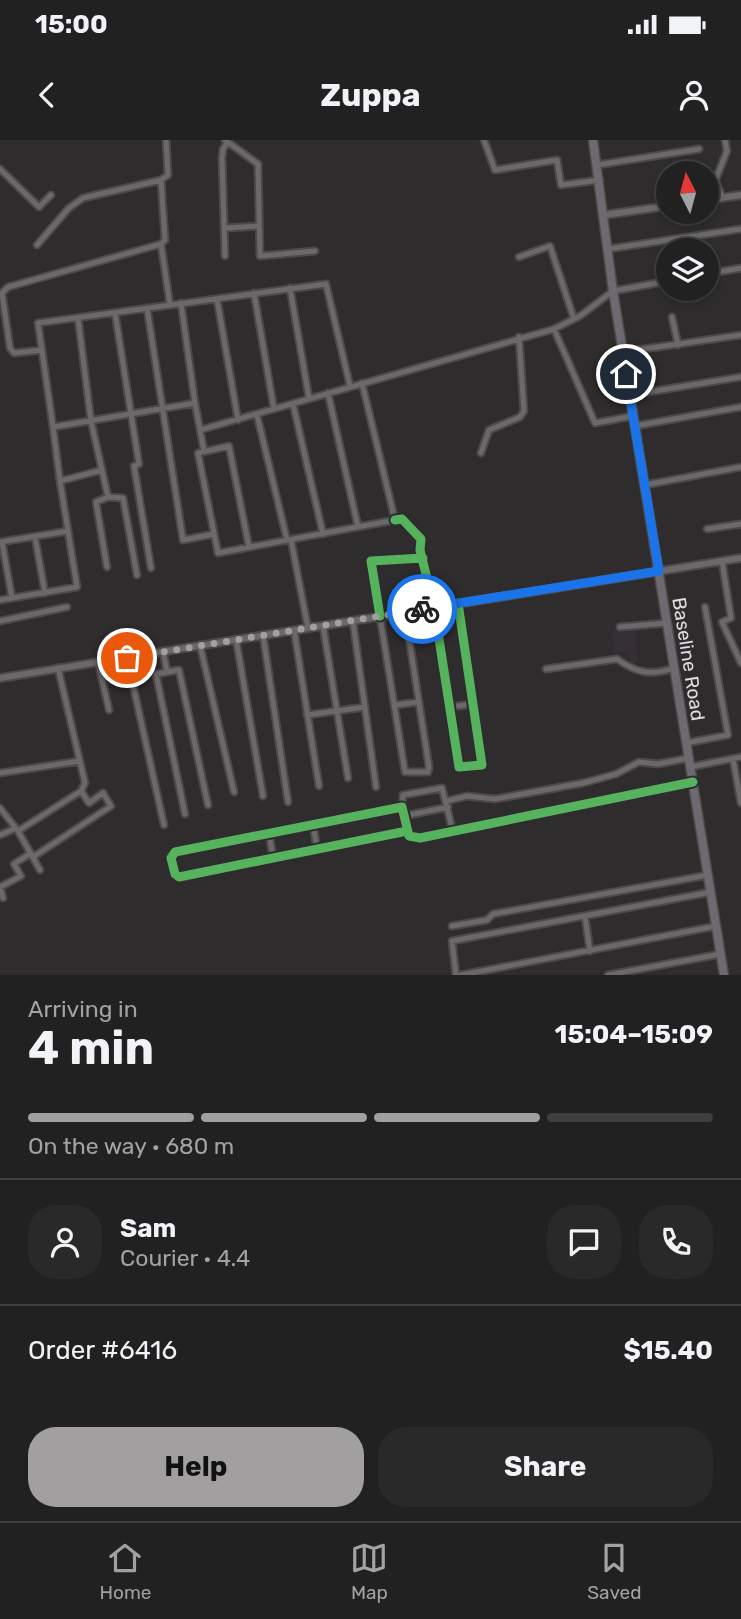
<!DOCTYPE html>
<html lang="en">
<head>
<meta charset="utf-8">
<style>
  body { margin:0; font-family:Rubik,sans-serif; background:#2a292a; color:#f1f3f6; height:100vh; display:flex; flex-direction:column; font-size:26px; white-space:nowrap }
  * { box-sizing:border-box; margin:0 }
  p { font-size:23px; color:#a2a3a5 }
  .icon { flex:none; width:38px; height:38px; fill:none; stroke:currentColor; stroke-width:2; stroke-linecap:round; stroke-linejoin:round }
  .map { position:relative; height:835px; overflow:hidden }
  .panel { display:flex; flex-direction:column; background:#222122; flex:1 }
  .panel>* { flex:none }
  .needle { width:46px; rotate:354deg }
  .tools { position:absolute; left:656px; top:21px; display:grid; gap:14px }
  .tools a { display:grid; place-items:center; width:63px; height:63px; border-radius:50%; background:#222122; box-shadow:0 4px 10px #0003,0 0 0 2px #3f3e40; font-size:35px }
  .pin { position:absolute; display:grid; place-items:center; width:60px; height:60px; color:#fff; margin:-30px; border:4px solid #fff; border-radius:50%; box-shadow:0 2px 7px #0007 }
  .courier { position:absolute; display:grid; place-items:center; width:70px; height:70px; margin:-35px; border:5px solid #1a73e8; border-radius:50%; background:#fff; color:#222; box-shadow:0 2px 9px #0007 }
  .overview em { font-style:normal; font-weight:700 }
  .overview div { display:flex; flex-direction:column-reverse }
  .overview { display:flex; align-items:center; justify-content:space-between; height:119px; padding:0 28px }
  h1 { font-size:46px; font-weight:700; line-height:52px }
  .bar { display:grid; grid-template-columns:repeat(4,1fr); gap:10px 7px; align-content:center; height:84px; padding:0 28px }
  .bar i { height:9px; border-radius:5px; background:#3f3e40 }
  .bar .selected { background:#a29fa1 }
  .bar p { grid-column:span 4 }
  .line { display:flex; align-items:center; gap:18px; padding:0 28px; border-top:2px solid #3f3e40 }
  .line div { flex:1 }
  .round { display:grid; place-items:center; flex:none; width:74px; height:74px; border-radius:28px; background:#2a292a }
  .cta { display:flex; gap:14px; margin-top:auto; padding:14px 28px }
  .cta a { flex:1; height:80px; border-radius:28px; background:#a29fa1; color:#111; font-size:28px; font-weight:700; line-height:80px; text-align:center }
  .cta a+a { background:#2a292a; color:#f1f3f6 }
  .status { display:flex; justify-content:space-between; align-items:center; height:49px; padding:0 35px; background:#222122; direction:ltr }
  .status svg { height:19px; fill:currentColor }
  header { display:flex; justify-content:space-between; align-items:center; height:91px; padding:0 28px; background:#222122; font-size:32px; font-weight:700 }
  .menu { display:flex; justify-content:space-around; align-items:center; height:98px; border-top:2px solid #3f3e40; background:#222122; font-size:19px; color:#a2a3a5 }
  .menu a { display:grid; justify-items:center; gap:4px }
  .menu .selected { color:#a29fa1 }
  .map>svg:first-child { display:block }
  .built { fill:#362e35 }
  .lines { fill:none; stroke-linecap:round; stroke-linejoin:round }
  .minor-casing { stroke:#4b494a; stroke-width:9 }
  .tertiary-casing { stroke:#4b494a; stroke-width:10 }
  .primary-casing { stroke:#4b494a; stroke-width:11 }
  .minor { stroke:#6a6869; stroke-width:5 }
  .tertiary { stroke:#6a6869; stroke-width:6 }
  .primary { stroke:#6d6970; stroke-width:8 }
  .cycleway-casing { stroke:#2f2b2e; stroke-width:13 }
  .cycleway { stroke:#56b35d; stroke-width:9 }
  .done { stroke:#a29fa1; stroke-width:7; stroke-dasharray:0 12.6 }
  .route { stroke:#1a73e8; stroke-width:9 }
  .labels { text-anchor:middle; stroke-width:7; stroke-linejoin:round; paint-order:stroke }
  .street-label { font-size:19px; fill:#e0dddf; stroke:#2f2b2e }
</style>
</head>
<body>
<div class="status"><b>15:00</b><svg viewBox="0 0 49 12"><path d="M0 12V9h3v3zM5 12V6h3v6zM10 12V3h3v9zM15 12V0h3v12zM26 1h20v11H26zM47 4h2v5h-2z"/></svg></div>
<header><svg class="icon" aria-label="back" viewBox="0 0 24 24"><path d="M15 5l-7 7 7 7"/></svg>Zuppa<svg class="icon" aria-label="person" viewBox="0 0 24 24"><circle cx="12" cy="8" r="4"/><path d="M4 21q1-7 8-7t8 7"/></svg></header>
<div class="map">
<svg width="741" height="835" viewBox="0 0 741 835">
  <rect width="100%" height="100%" fill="#2e2c2d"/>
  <!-- built -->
  <path class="built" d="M635,486L638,523L631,525L628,511L615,514L611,490Z"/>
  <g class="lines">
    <defs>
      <path id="minor" d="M166,0L168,35L161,40L165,100L161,104L170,165
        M225,0L258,24L260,116L315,111
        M484,0L495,30L557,20L561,45L600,40
        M597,25L699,9
        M0,29L39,67L51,55
        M723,58L715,41L727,11L725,0
        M225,88L259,86
        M37,105L69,68L83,58L161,40
        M608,109L741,89
        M225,116L222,18L223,9L228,2
        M519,117L550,106L574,179
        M707,134L741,128
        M290,148L309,258
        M254,153L274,269
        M217,159L238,280
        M181,163L195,263
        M147,168L183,400L214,394
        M115,173L139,324L134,326L151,428
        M672,177L678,205
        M78,178L91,281L108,357L96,362L107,427
        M554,189L595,283L633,276
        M42,210L14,213L10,208L2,153L8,147L161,104
        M623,212L741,195
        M328,253L358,387
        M630,255L741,237
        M293,264L323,394
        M257,275L287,400
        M635,286L741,267
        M53,287L60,341L102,330
        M200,290L554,189L580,176L613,151L668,141
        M204,311L195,263L53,287L38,183L326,144L350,246
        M481,313L489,290L520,277L524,271L519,197
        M645,345L741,327
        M108,357L123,358L137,435
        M395,380L402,379L421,399L420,410L434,467L459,627L482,625L458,463
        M707,389L741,384
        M35,397L45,453
        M291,400L308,488
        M0,402L68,391
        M2,402L12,458
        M249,407L229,306L198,313L218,413L395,380L362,243
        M722,421L731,478L722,482L741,523
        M0,460L77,447L60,341
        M405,472L429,627L428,632H405L371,421L423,418
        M395,474C395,455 416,450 427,437
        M0,481L67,467
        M353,482L376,647
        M323,486L348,638
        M620,487L667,483
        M294,490L319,646
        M263,495L288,662
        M236,499L263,656
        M200,505L234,652
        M163,511L167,532
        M127,518L164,685
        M98,522L109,570
        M546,529L617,519C636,533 652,536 674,528
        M395,565L419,562
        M450,567L473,564
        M307,575L365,567
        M686,603L728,595L705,467
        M733,619L741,663
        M690,627L741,617
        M0,633L80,621
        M447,661L467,656L495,659L583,643L616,634L639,622L658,624L689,618
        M402,667L403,655L442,648L453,692
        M0,668L18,691L81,651L85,643L58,528
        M185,674L156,534L179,530L208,665
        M404,676L448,667
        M313,684L317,709
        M18,691L40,730
        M407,691L179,737L175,734L171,718L175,712L402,667L409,696L420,698L693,642
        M269,692L273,718
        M0,695L14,689
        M33,717L111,666L103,653L89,663L81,651
        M3,758L0,747L21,736L14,724L31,713
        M585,777L590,811
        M452,786L487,780L493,774L708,735
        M456,835L452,801L711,752
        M461,835L716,786
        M608,835L721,814"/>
      <path id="tertiary" d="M707,60L741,55
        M604,75L668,66
        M0,538L741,418"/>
      <path id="primary" d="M593,0L613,151L724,835"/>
    </defs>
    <!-- minor casing -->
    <use href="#minor" class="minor-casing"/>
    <!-- tertiary casing -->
    <use href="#tertiary" class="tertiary-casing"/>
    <!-- primary casing -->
    <use href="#primary" class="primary-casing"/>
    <!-- minor -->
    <use href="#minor" class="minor"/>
    <!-- tertiary -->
    <use href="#tertiary" class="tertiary"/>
    <!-- primary -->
    <use href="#primary" class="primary"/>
    <defs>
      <path id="cycleway" d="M395,380L402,379L421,399L420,410L434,467L459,627L482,625L458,463
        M380,476L371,421L423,418
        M407,691L179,737L175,734L171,718L175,712L402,667L409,696L420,698L693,642"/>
    </defs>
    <!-- cycleway casing -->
    <use href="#cycleway" class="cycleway-casing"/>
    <!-- cycleway -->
    <use href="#cycleway" class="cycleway"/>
  </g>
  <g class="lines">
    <!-- done -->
    <path class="done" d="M127,518L422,469"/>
    <!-- route -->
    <path class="route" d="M422,469L659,431L626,234"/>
  </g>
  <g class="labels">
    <!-- street labels -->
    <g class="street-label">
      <text transform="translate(689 519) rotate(81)" y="7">Baseline Road</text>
    </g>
  </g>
</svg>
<div class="tools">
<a><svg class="needle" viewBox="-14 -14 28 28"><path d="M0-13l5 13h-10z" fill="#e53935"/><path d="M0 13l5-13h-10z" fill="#a2a3a5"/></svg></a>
<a><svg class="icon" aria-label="layers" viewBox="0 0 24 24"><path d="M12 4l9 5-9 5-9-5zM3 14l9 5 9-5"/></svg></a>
</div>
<div class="pin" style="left:127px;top:518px;background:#ea580c"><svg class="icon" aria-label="bag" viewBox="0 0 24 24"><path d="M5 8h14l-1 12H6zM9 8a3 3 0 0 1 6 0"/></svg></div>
<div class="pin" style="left:626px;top:234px;background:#1f2937"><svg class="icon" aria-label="home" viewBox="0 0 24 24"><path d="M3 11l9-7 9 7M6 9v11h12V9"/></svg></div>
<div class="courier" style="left:422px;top:469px"><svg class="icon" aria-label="bike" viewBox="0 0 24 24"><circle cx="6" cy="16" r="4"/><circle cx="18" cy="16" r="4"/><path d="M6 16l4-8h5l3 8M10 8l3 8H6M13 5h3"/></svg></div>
</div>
<section class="panel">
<div class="overview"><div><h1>4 min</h1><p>Arriving in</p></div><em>15:04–15:09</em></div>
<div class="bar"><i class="selected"></i><i class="selected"></i><i class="selected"></i><i></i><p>On the way · 680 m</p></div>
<div class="line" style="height:126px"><a class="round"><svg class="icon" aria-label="person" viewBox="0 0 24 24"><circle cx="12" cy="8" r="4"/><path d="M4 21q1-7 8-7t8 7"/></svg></a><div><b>Sam</b><p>Courier · 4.4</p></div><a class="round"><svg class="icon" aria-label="chat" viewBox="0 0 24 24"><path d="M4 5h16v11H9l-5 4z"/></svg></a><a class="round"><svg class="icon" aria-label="phone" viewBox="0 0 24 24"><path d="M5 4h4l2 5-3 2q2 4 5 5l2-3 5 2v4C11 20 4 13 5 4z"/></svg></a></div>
<div class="line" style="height:91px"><div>Order #6416</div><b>$15.40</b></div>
<div class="cta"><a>Help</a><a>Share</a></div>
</section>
<nav class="menu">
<a class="selected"><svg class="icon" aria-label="home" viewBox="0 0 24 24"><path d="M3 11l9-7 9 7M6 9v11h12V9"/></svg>Home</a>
<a><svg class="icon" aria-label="map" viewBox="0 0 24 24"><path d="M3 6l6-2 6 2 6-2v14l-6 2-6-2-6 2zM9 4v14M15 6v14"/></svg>Map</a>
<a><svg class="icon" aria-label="saved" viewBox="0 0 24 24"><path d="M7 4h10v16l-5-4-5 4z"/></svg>Saved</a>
</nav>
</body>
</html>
